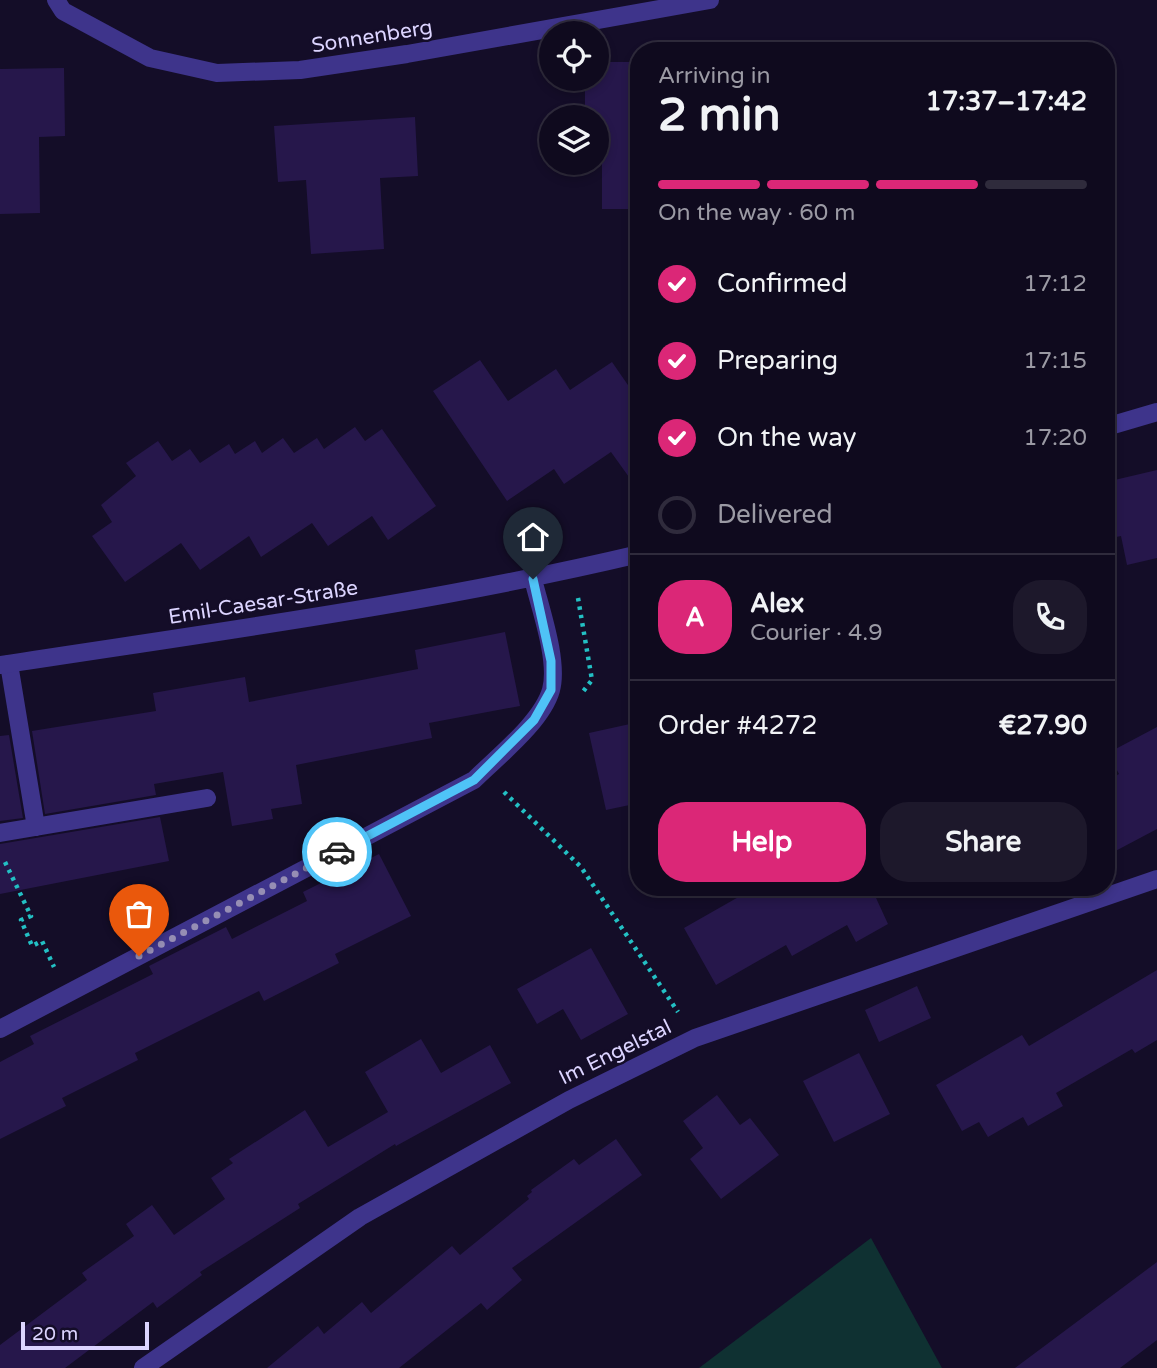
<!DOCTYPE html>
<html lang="en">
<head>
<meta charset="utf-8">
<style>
  body { margin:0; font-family:"Varela Round",sans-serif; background:#1d182b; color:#f1f3f6; height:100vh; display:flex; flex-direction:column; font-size:26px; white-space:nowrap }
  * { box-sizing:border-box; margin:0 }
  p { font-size:23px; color:#9b9aa4 }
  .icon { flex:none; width:38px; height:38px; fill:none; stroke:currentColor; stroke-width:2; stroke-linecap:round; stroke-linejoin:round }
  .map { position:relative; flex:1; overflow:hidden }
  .sheet { position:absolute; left:630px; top:42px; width:485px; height:854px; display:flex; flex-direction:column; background:#0f0a1e; border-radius:28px; box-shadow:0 4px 10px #0003,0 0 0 2px #2f2b3c }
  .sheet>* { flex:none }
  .fabs { position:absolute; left:539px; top:21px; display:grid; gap:14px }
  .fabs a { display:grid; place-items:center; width:70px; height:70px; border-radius:50%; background:#0f0a1e; box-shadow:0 4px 10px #0003,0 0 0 2px #2f2b3c; font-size:35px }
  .scale { position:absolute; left:21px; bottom:18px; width:128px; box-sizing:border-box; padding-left:7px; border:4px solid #dcd4ff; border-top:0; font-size:19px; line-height:24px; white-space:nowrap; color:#dcd4ff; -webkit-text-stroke:5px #140d28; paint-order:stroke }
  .pin { position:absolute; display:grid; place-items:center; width:60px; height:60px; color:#fff; margin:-72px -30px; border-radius:50% 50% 50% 0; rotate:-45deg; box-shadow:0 0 7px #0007 }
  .pin .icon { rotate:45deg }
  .courier { position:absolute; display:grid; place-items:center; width:70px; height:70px; margin:-35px; border:5px solid #4fc3f7; border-radius:50%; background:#fff; color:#222; box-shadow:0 2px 9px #0007 }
  .overview em { font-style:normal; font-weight:700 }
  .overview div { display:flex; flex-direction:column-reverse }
  .overview { display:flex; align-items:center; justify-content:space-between; height:119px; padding:0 28px }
  h1 { font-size:46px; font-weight:700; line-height:52px }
  .bar { display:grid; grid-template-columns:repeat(4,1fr); gap:10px 7px; align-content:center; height:84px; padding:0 28px }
  .bar i { height:9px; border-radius:5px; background:#2f2b3c }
  .bar .selected { background:#db2777 }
  .bar p { grid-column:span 4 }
  .line { display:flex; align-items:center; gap:18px; padding:0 28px; border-top:2px solid #2f2b3c }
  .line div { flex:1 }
  .round { display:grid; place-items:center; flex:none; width:74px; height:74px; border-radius:28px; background:#1d182b }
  ol { padding:0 28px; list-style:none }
  li { display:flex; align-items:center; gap:21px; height:77px }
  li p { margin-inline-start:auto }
  li .icon { padding:7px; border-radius:50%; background:#db2777; color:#fff; stroke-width:4 }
  li:last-child { color:#9b9aa4 }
  li i { width:38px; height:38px; border:4px solid #2f2b3c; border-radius:50% }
  .action { display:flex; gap:14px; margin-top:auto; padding:14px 28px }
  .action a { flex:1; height:80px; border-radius:28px; background:#db2777; color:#fff; font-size:28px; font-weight:700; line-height:80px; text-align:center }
  .action a+a { background:#1d182b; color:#f1f3f6 }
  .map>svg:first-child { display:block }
  .green { fill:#0f3132 }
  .building { fill:#26174b }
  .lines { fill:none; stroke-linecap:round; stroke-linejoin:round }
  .path { stroke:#23c0c4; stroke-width:4.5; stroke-dasharray:3.5 5; stroke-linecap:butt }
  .lane { stroke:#3e348b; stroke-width:18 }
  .street { stroke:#3e348b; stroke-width:18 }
  .done { stroke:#968eb4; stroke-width:7; stroke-dasharray:0 12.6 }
  .route { stroke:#4fc3f7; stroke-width:9 }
  .labels { text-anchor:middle; stroke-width:5; stroke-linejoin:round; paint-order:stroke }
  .street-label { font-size:21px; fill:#dcd4ff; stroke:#140d28 }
</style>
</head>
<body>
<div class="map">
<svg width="1157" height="1368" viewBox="0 0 1157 1368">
  <rect width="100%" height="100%" fill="#140d28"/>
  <!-- green -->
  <path class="green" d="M871,1238L942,1368H699Z"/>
  <!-- building -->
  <path class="building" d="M597,62H639V209H602V123H597V117H585V79H597Z
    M64,68L65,136L39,137L40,213L0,214V69Z
    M415,117L418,176L380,178L384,249L311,254L306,180L278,182L274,126Z
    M480,360L508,401L556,369L570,390L612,362L639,401V491L611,452L564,484L554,469L507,501L433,391Z
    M355,427L365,441L382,429L436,506L388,540L372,516L328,546L312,523L261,557L249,536L200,570L181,543L125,582L92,536L112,522L101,505L136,476L126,463L158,441L172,461L190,449L200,463L229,444L235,454L255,441L262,453L283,438L294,453L317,438L324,449Z
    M1157,470V558L1127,565L1121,536L1106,539V482Z
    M505,632L520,706L429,723L432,738L296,765L302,804L271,809L273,819L232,826L223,772L154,784L156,795L45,814L32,731L156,711L153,693L245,677L249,702L418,669L415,650Z
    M639,722V803L606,810L589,733Z
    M1157,727V829L1106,856V781L1119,774L1108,753Z
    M9,735L23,818L0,821V736Z
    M160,817L169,861L0,894V844Z
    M379,854L411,916L335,954L339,963L264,1001L259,991L135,1053L138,1060L62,1098L66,1106L0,1139V1062L34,1044L30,1036L153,974L149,966L226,927L232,939L307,901L303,892Z
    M756,887H871L888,924L856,942L847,925L792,956L786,945L716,985L684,928Z
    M591,948L628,1014L581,1040L563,1009L537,1024L517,989Z
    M1157,970V1040L1135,1053L1132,1049L1056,1093L1063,1106L1028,1126L1023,1117L988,1137L979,1122L962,1131L936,1085L1022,1035L1029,1046Z
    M917,986L931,1018L879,1042L865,1010Z
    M421,1039L441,1073L490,1045L511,1083L396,1146L395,1144L298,1204L300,1208L200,1272L202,1275L157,1308L153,1302L65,1368H0V1345L87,1280L82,1273L134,1236L126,1224L152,1205L174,1235L225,1199L211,1178L233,1163L229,1159L305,1110L328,1147L388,1112L365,1072Z
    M859,1053L890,1114L834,1142L803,1081Z
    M717,1095L740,1125L750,1118L779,1155L721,1199L690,1159L703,1148L683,1121Z
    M616,1139L642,1175L512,1268L522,1280L487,1310L481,1303L399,1368H267L318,1326L324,1334L362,1302L371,1313L452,1246L460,1255L529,1199L527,1196L532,1192L531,1190L574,1159L579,1165Z
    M1157,1262V1340L1120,1368H1015Z"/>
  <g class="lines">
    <!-- path -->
    <path class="path" d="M578,598L592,680L582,693
      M504,792L581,867L678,1012
      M5,862L31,916L21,920L32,946L42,941L54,967"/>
    <!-- lane -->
    <path class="lane" d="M9,664L36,827
      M0,833L207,798"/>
    <!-- street -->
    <path class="street" d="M56,0L63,11L150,58L217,73L300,70L407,54L710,0
      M1106,427L1157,412
      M0,665C214,632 428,604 639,554
      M0,1029L474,780C497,757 542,722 551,690C559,661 540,608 533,579
      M143,1368L360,1217L569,1100L695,1038L1157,879"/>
  </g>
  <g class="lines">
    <!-- done -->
    <path class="done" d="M139,956L337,852"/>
    <!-- route -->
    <path class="route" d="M337,852L474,780L534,720L551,690V661L533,579"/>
  </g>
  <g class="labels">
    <!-- street labels -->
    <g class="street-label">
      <text transform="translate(372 36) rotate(-9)" y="7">Sonnenberg</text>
      <text transform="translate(263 602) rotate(-9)" y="7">Emil-Caesar-Straße</text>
      <text transform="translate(615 1052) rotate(-26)" y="7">Im Engelstal</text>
    </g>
  </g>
</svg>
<div class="fabs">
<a><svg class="icon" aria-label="locate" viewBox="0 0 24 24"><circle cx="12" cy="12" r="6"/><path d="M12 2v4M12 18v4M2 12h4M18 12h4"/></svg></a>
<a><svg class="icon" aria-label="layers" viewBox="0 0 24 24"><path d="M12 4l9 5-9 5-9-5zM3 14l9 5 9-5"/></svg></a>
</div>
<div class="scale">20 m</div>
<div class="pin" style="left:139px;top:956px;background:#ea580c"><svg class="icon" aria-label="bag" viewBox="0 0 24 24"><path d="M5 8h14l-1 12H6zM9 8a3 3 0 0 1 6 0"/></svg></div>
<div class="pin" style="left:533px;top:579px;background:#1f2937"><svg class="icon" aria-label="home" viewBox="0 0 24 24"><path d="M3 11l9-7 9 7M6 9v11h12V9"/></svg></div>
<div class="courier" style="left:337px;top:852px"><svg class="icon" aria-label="car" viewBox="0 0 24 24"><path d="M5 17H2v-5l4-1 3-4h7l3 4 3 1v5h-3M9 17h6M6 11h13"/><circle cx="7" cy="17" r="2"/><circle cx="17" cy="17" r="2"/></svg></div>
<section class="sheet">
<div class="overview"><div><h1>2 min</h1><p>Arriving in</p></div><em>17:37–17:42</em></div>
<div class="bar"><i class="selected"></i><i class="selected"></i><i class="selected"></i><i></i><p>On the way · 60 m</p></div>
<ol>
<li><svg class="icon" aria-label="check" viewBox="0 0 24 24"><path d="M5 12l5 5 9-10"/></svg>Confirmed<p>17:12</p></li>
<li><svg class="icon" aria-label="check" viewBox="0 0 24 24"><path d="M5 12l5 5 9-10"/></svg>Preparing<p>17:15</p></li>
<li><svg class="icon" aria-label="check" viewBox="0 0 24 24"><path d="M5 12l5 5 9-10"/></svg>On the way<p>17:20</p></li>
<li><i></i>Delivered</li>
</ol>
<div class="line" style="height:126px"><b class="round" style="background:#db2777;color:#fff">A</b><div><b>Alex</b><p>Courier · 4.9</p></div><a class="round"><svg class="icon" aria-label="phone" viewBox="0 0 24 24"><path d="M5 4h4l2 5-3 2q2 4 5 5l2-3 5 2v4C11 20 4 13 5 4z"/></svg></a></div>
<div class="line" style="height:91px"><div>Order #4272</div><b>€27.90</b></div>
<div class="action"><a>Help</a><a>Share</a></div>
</section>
</div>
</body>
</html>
